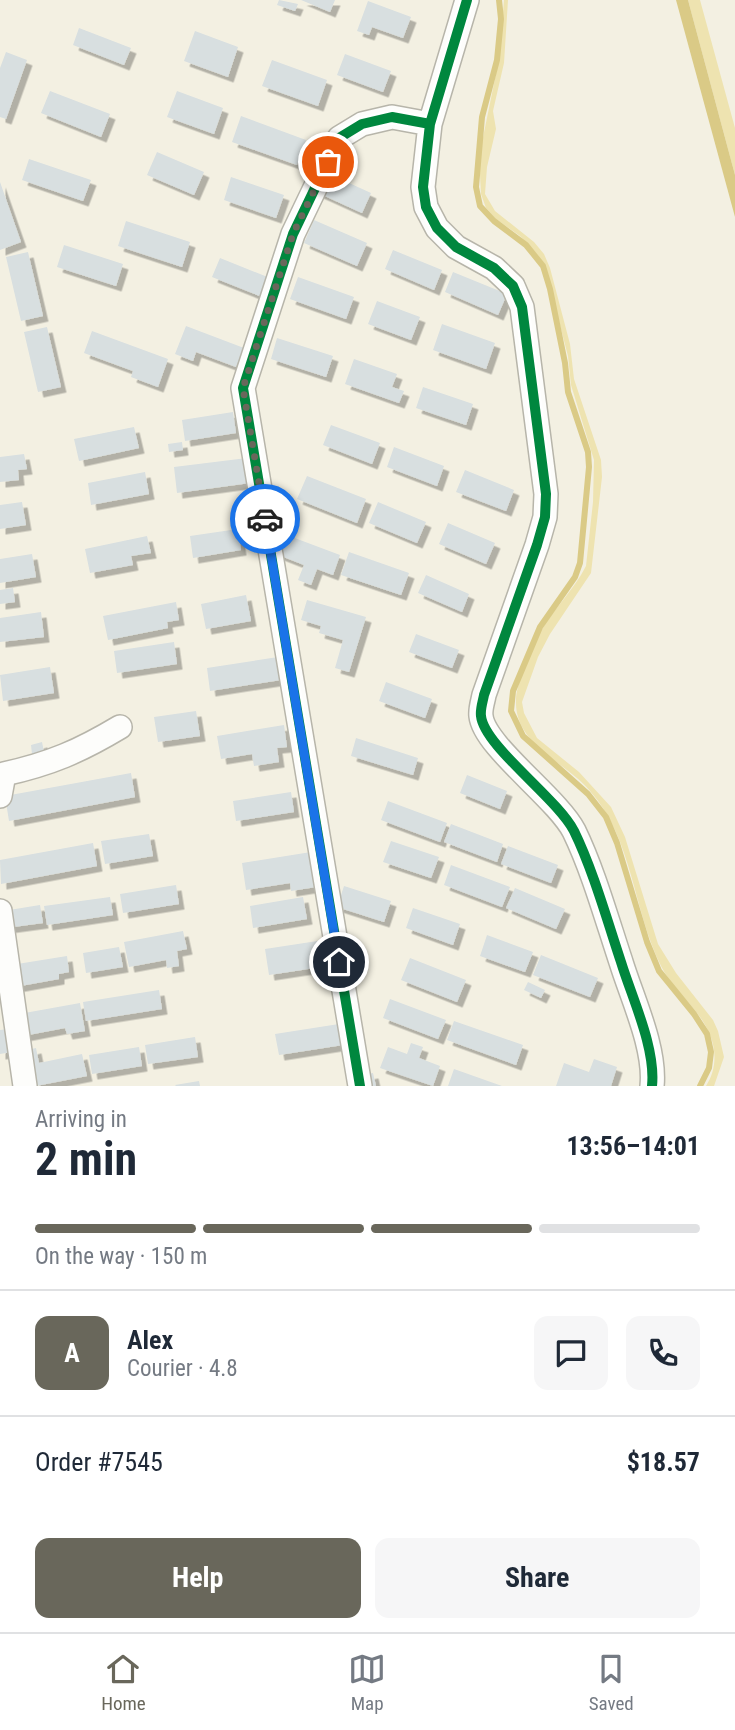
<!DOCTYPE html>
<html lang="en">
<head>
<meta charset="utf-8">
<style>
  body { margin:0; font-family:"Roboto Condensed",sans-serif; background:#f6f6f7; color:#1f2937; height:100vh; display:flex; flex-direction:column; font-size:26px; white-space:nowrap }
  * { box-sizing:border-box; margin:0 }
  p { font-size:23px; color:#747a83 }
  .icon { flex:none; width:38px; height:38px; fill:none; stroke:currentColor; stroke-width:2; stroke-linecap:round; stroke-linejoin:round }
  .map { position:relative; height:1086px; overflow:hidden }
  .details { display:flex; flex-direction:column; background:#fff; flex:1 }
  .details>* { flex:none }
  .pin { position:absolute; display:grid; place-items:center; width:60px; height:60px; color:#fff; margin:-30px; border:4px solid #fff; border-radius:50%; box-shadow:0 2px 7px #0007 }
  .courier { position:absolute; display:grid; place-items:center; width:70px; height:70px; margin:-35px; border:5px solid #1a73e8; border-radius:50%; background:#fff; color:#222; box-shadow:0 2px 9px #0007 }
  .head em { font-style:normal; font-weight:700 }
  .head div { display:flex; flex-direction:column-reverse }
  .head { display:flex; align-items:center; justify-content:space-between; height:119px; padding:0 35px }
  h1 { font-size:46px; font-weight:700; line-height:52px }
  .bar { display:grid; grid-template-columns:repeat(4,1fr); gap:10px 7px; align-content:center; height:84px; padding:0 35px }
  .bar i { height:9px; border-radius:5px; background:#e0e1e3 }
  .bar .on { background:#69675b }
  .bar p { grid-column:span 4 }
  .line { display:flex; align-items:center; gap:18px; padding:0 35px; border-top:2px solid #e0e1e3 }
  .line div { flex:1 }
  .round { display:grid; place-items:center; flex:none; width:74px; height:74px; border-radius:14px; background:#f6f6f7 }
  .action { display:flex; gap:14px; margin-top:auto; padding:14px 35px }
  .action a { flex:1; height:80px; border-radius:14px; background:#69675b; color:#fff; font-size:28px; font-weight:700; line-height:80px; text-align:center }
  .action a+a { background:#f6f6f7; color:#1f2937 }
  .dock { display:flex; justify-content:space-around; align-items:center; height:98px; border-top:2px solid #e0e1e3; background:#fff; font-size:19px; color:#747a83 }
  .dock a { display:grid; justify-items:center; gap:4px }
  .dock .on { color:#69675b }
  .map>svg:first-child { display:block }
  .green { fill:#eee3b0 }
  .water { fill:#daca86 }
  .lines { fill:none; stroke-linecap:round; stroke-linejoin:round }
  .stream { stroke:#daca86; stroke-width:6 }
  .building { fill:#d8dfe0; filter:url(#shadow) }
  .minor-casing { stroke:#b7b5aa; stroke-width:26 }
  .minor { stroke:#fdfdfb; stroke-width:23 }
  .cycleway-casing { stroke:#fff; stroke-width:15 }
  .cycleway { stroke:#00873e; stroke-width:10 }
  .done { stroke:#69675b; stroke-width:7; stroke-dasharray:0 12.6 }
  .route { stroke:#1a73e8; stroke-width:9 }
</style>
</head>
<body>
<div class="map">
<svg width="735" height="1086" viewBox="0 0 735 1086">
  <defs>
    <filter id="shadow"><feDropShadow dx="5.5" dy="5.5" stdDeviation="0" flood-color="#0004"/></filter>
  </defs>
  <rect width="100%" height="100%" fill="#f3f0e2"/>
  <!-- green -->
  <path class="green" d="M504,0H508L504,63L493,111L496,129L487,167L485,194L495,211L534,242L544,254L550,268L570,344L574,379L601,460L602,477L591,573L550,634L538,657L522,702L524,713L537,738L579,772L611,807L625,837L658,944L676,973L713,1020L718,1031L724,1057L714,1086H706C716,1071 717,1052 710,1035C700,1009 674,992 661,966C633,910 633,839 590,791C566,762 514,745 516,700C516,692 519,683 522,675C527,659 533,645 541,631C554,608 574,590 586,566L593,502L594,460L571,385L568,356L545,268L536,253L520,236L496,219L486,208L481,194L479,157L499,59Z
    M688,0H700L735,128V175Z"/>
  <!-- water -->
  <path class="water" d="M676,0H688L735,175V217Z"/>
  <g class="lines">
    <!-- stream -->
    <path class="stream" d="M499,0L501,19L497,60L482,117L476,187L480,206L494,221L526,245L543,266L550,289L565,363L568,392L588,452L589,467L580,563L575,577L540,627L513,691L511,711L523,736L588,794L606,817L617,843L647,942L659,971L694,1014L707,1034L711,1052L709,1068L700,1086"/>
  </g>
  <!-- building -->
  <path class="building" d="M279,0L298,4L295,11L277,5Z
    M301,0H335L330,12Z
    M368,1L411,17L403,38L372,27L369,35L357,31Z
    M79,28L131,48L124,65L73,45Z
    M195,31L238,47L228,77L184,61Z
    M6,52L27,60L6,119L0,117V68Z
    M345,54L391,71L383,92L337,75Z
    M272,60L327,80L318,106L262,86Z
    M50,91L110,114L101,137L41,113Z
    M177,91L223,108L214,134L167,117Z
    M241,116L306,140L297,165L232,142Z
    M157,152L204,172L194,195L147,175Z
    M29,159L91,180L83,201L22,180Z
    M325,172L371,193L362,213L316,192Z
    M231,177L284,195L276,218L224,200Z
    M0,182L21,242L0,250Z
    M314,220L367,243L357,266L304,243Z
    M126,221L190,242L182,267L118,246Z
    M64,245L123,264L116,286L57,267Z
    M393,250L442,270L434,290L385,269Z
    M28,252L43,316L21,321L6,257Z
    M220,258L270,278L262,297L212,277Z
    M453,272L507,294L498,315L445,292Z
    M298,277L354,297L346,319L290,299Z
    M377,301L420,317L411,340L368,324Z
    M442,324L495,343L486,369L433,350Z
    M186,326L244,348L236,367L196,352L193,361L175,354Z
    M47,327L61,387L38,392L24,332Z
    M92,331L168,359L158,387L131,377L133,371L84,353Z
    M277,338L333,356L326,377L271,359Z
    M354,359L397,374L392,387L404,391L399,403L345,384Z
    M423,387L473,404L466,425L416,408Z
    M233,412L236,433L185,441L182,420Z
    M331,425L380,443L372,464L323,445Z
    M134,427L139,448L79,461L74,439Z
    M182,442L183,450L169,452L168,444Z
    M394,447L444,466L437,486L387,467Z
    M24,454L27,469L18,470L19,480L0,482V457Z
    M247,458L250,483L177,493L174,467Z
    M465,470L514,490L506,511L456,492Z
    M145,472L149,494L91,505L88,483Z
    M307,476L366,499L357,523L297,499Z
    M22,502L26,525L0,529V505Z
    M378,502L426,522L417,543L369,523Z
    M448,523L495,543L486,564L439,544Z
    M238,529L241,550L193,558L190,536Z
    M284,534L340,555L333,575L317,569L311,585L298,580L304,565L276,554Z
    M147,536L151,553L131,556L133,565L90,573L85,549Z
    M349,552L409,573L401,595L341,575Z
    M32,554L36,577L0,583V559Z
    M426,575L469,594L462,612L418,593Z
    M13,588L15,602L0,604V590Z
    M246,595L251,621L206,629L201,604Z
    M307,600L366,617L349,672L335,668L343,640L319,633L321,626L301,620Z
    M176,602L179,620L167,622L168,628L108,640L103,616Z
    M41,612L44,637L0,642V618Z
    M416,634L459,650L452,668L409,652Z
    M174,642L177,664L117,673L114,651Z
    M278,657L281,680L210,691L207,668Z
    M50,667L54,693L3,701L0,675Z
    M386,682L432,699L425,718L379,701Z
    M196,711L200,736L158,742L154,717Z
    M284,725L287,747L277,748L279,762L254,766L252,754L221,759L217,736Z
    M356,738L418,758L413,775L351,756Z
    M42,742L44,752L32,754L31,745Z
    M131,773L135,797L9,821L5,796Z
    M467,775L507,791L500,809L460,793Z
    M291,792L294,812L236,821L233,801Z
    M388,801L447,823L440,842L381,820Z
    M451,824L503,844L497,862L444,842Z
    M149,834L153,856L105,864L101,841Z
    M391,841L439,857L431,878L383,862Z
    M93,843L97,866L1,884L0,860Z
    M508,846L558,865L551,883L501,864Z
    M311,852L316,887L291,891L290,883L246,890L242,863Z
    M451,865L510,887L502,907L444,885Z
    M176,885L179,904L123,913L120,894Z
    M344,886L391,901L384,922L337,907Z
    M515,888L565,909L556,929L506,908Z
    M110,897L113,915L47,925L44,906Z
    M303,897L307,919L253,928L250,906Z
    M40,905L43,923L6,928L3,911Z
    M413,908L460,924L453,945L406,928Z
    M183,931L187,949L177,951L179,966L167,968L166,960L129,967L124,942Z
    M487,935L533,952L525,972L480,956Z
    M324,940L328,966L269,975L265,949Z
    M119,947L123,967L86,973L83,953Z
    M541,955L598,978L590,997L533,975Z
    M67,956L69,972L59,974V979L15,987L11,965Z
    M410,958L466,980L457,1002L401,980Z
    M528,982L545,990L541,998L524,990Z
    M159,990L162,1009L86,1021L83,1002Z
    M390,999L446,1020L438,1039L383,1018Z
    M80,1003L85,1031L67,1034L65,1028L23,1036L19,1014Z
    M454,1021L523,1045L516,1065L447,1040Z
    M339,1024L343,1045L279,1055L275,1034Z
    M9,1029L12,1052L0,1054V1030Z
    M195,1037L198,1057L148,1064L145,1045Z
    M411,1043L423,1047L419,1058L440,1066L433,1086L380,1068L388,1047L407,1054Z
    M139,1047L142,1066L92,1074L89,1055Z
    M36,1048L39,1063L82,1054L87,1076L36,1086L23,1051Z
    M594,1059L617,1067L611,1086H556L564,1063L589,1072Z
    M454,1069L502,1086H448Z
    M373,1073L376,1086H364L362,1075Z
    M199,1081L200,1086H176L175,1085Z"/>
  <g class="lines">
    <defs>
      <path id="minor" d="M467,0L430,124L423,187L426,207L437,228L456,247L494,268L513,286L522,307L546,494L545,517L537,545L484,695C483,701 480,709 481,716C484,746 557,798 574,831C593,870 607,920 621,962C632,998 656,1048 652,1086
        M0,796L4,774C50,764 80,751 120,727
        M0,911L25,1086
        M360,1086L243,388L293,234L339,138L362,124L392,117L430,124"/>
    </defs>
    <!-- minor casing -->
    <use href="#minor" class="minor-casing"/>
    <!-- minor -->
    <use href="#minor" class="minor"/>
    <defs>
      <path id="cycleway" d="M467,0L430,124L423,187L426,207L437,228L456,247L494,268L513,286L522,307L546,494L545,517L537,545L484,695C483,701 480,709 481,716C484,746 557,798 574,831C593,870 607,920 621,962C632,998 656,1048 652,1086
        M360,1086L243,388L293,234L339,138L362,124L392,117L430,124"/>
    </defs>
    <!-- cycleway casing -->
    <use href="#cycleway" class="cycleway-casing"/>
    <!-- cycleway -->
    <use href="#cycleway" class="cycleway"/>
  </g>
  <g class="lines">
    <!-- done -->
    <path class="done" d="M265,519L243,388L293,234L328,162"/>
    <!-- route -->
    <path class="route" d="M265,519L339,962"/>
  </g>
</svg>
<div class="pin" style="left:328px;top:162px;background:#ea580c"><svg class="icon" aria-label="bag" viewBox="0 0 24 24"><path d="M5 8h14l-1 12H6zM9 8a3 3 0 0 1 6 0"/></svg></div>
<div class="pin" style="left:339px;top:962px;background:#1f2937"><svg class="icon" aria-label="home" viewBox="0 0 24 24"><path d="M3 11l9-7 9 7M6 9v11h12V9"/></svg></div>
<div class="courier" style="left:265px;top:519px"><svg class="icon" aria-label="car" viewBox="0 0 24 24"><path d="M5 17H2v-5l4-1 3-4h7l3 4 3 1v5h-3M9 17h6M6 11h13"/><circle cx="7" cy="17" r="2"/><circle cx="17" cy="17" r="2"/></svg></div>
</div>
<section class="details">
<div class="head"><div><h1>2 min</h1><p>Arriving in</p></div><em>13:56–14:01</em></div>
<div class="bar"><i class="on"></i><i class="on"></i><i class="on"></i><i></i><p>On the way · 150 m</p></div>
<div class="line" style="height:126px"><b class="round" style="background:#69675b;color:#fff">A</b><div><b>Alex</b><p>Courier · 4.8</p></div><a class="round"><svg class="icon" aria-label="chat" viewBox="0 0 24 24"><path d="M4 5h16v11H9l-5 4z"/></svg></a><a class="round"><svg class="icon" aria-label="phone" viewBox="0 0 24 24"><path d="M5 4h4l2 5-3 2q2 4 5 5l2-3 5 2v4C11 20 4 13 5 4z"/></svg></a></div>
<div class="line" style="height:91px"><div>Order #7545</div><b>$18.57</b></div>
<div class="action"><a>Help</a><a>Share</a></div>
</section>
<nav class="dock">
<a class="on"><svg class="icon" aria-label="home" viewBox="0 0 24 24"><path d="M3 11l9-7 9 7M6 9v11h12V9"/></svg>Home</a>
<a><svg class="icon" aria-label="map" viewBox="0 0 24 24"><path d="M3 6l6-2 6 2 6-2v14l-6 2-6-2-6 2zM9 4v14M15 6v14"/></svg>Map</a>
<a><svg class="icon" aria-label="saved" viewBox="0 0 24 24"><path d="M7 4h10v16l-5-4-5 4z"/></svg>Saved</a>
</nav>
</body>
</html>
